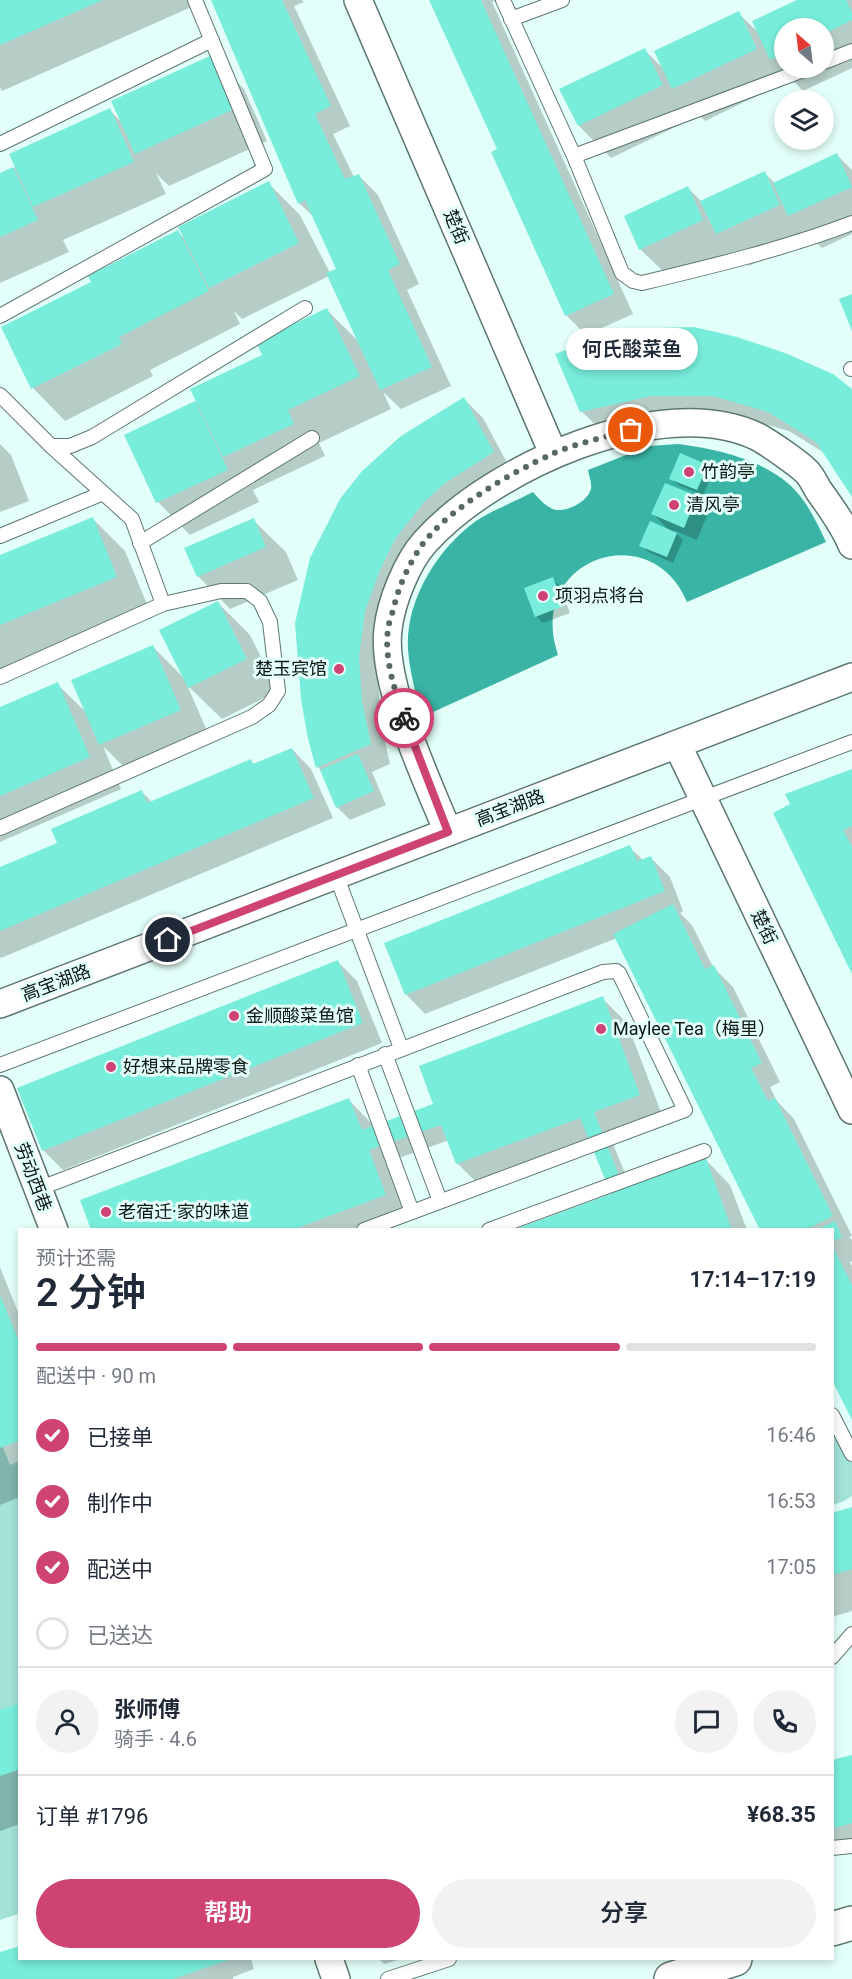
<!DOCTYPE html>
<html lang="zh">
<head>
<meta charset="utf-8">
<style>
  body { margin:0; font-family:Roboto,"Noto Sans SC",sans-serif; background:#f2f2f3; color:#1f2937; height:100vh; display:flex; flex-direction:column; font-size:22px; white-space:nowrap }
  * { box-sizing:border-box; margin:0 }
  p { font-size:20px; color:#747a83 }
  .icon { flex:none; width:33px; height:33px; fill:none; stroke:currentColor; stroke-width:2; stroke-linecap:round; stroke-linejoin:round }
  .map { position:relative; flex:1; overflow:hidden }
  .drawer { position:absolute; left:18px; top:1228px; width:816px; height:732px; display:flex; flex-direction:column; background:#fff; border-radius:0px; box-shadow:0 3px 9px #0003 }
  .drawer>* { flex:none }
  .needle { width:39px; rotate:332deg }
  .tools { position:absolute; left:774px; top:18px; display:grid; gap:12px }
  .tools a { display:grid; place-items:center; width:60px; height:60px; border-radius:50%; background:#fff; box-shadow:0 3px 9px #0003; font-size:30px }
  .pin { position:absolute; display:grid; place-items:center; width:51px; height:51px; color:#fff; margin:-26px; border:3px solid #fff; border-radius:50%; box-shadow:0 2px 6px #0007 }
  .courier { position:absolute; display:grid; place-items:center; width:60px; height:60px; margin:-30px; border:4px solid #ce4274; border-radius:50%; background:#fff; color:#222; box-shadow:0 2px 8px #0007 }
  .bubble { position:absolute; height:42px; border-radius:21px; background:#fff; box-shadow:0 3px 9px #0003; font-size:20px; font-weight:600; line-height:42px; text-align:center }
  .head em { font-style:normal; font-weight:600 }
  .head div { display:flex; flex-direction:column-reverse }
  .head { display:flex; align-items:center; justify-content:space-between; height:102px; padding:0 18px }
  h1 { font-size:39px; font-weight:600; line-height:45px }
  .bar { display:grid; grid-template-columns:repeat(4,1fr); gap:9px 6px; align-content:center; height:72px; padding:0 18px }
  .bar i { height:8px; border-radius:4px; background:#e0e1e3 }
  .bar .selected { background:#ce4274 }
  .bar p { grid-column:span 4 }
  .line { display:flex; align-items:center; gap:15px; padding:0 18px; border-top:2px solid #e0e1e3 }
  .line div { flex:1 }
  .round { display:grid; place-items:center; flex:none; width:63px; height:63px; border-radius:32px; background:#f2f2f3 }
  ol { padding:0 18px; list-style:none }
  li { display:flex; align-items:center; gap:18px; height:66px }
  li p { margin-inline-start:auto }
  li .icon { padding:6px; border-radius:50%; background:#ce4274; color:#fff; stroke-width:4 }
  li:last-child { color:#747a83 }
  li i { width:33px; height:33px; border:3px solid #e0e1e3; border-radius:50% }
  .primary-button { display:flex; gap:12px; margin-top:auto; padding:12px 18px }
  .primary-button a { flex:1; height:69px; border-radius:36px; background:#ce4274; color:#fff; font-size:24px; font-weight:600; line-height:69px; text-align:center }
  .primary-button a+a { background:#f2f2f3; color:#1f2937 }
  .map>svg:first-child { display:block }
  .green { fill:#a2e2d7 }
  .water { fill:#3ab5a5 }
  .shadow { fill:#0003; fill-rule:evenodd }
  .building { fill:#79eddb }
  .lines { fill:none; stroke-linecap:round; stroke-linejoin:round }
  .lane-casing { stroke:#5e7772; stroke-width:16 }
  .street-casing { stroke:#5e7772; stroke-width:30 }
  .secondary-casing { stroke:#5e7772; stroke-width:36 }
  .lane { stroke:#fff; stroke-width:14 }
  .street { stroke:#fff; stroke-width:27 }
  .secondary { stroke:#fff; stroke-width:33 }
  .done { stroke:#586865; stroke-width:6; stroke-dasharray:0 10.8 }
  .route { stroke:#ce4274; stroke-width:8 }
  .poi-dot { fill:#ce4274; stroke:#e3fff9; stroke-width:2 }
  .labels { text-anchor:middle; stroke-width:6; stroke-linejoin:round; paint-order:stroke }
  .street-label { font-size:18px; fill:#0d1715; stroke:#e3fff9 }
  .poi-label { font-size:18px; fill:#0d1715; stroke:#e3fff9; text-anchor:start }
</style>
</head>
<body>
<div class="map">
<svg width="852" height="1979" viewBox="0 0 852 1979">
  <rect width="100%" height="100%" fill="#e3fff9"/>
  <!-- green -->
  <path class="green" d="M832,1423L852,1463V1496L844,1501L833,1505Z
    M0,1440L10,1465L20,1461V1913L0,1920Z"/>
  <!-- water -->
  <path class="water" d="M678,444C717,449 761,459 791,486C807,501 817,523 826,542L687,602C651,515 525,559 558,655L422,717C416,695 410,673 408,650C405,601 437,549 476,521C493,510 514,502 533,492C539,499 547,508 556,510C569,511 587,502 591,489C592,483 589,476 588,470L649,446Z"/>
  <!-- shadow -->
  <path class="shadow" d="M0,0H194L196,5L2,91L0,88Z
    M213,0H302L304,2L294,6L350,126L333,134L354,177L358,175L378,195L419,284L407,290L451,386L401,409L383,392L391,409L319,443L325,456L253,490L259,502L190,535L158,502L126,436L198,401L327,310L359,342L329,276L242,319L234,311L240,324L150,370L153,376L65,421L33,388L3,328L93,283L178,232L186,240L268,183L300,215L330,273L338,270L316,219L299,203Z
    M431,0H497L492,2L633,314L586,335L566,315L499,150Z
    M800,0H852V68L803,91L784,71L788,81L705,121L687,103L694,118L611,158L579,126L561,89L644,50L663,68L738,13L759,33ZM784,28H824V68H784Z
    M212,57L244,89L267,141L169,186L156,173L166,194L63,240L69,252L0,283V174L16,167L110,110L122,123Z
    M837,155L852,170V234L822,248L811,237L749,266L736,252L673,281L640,249L688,188L702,202L764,173L775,183Z
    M557,355L852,391V494L826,454L789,431L734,415H671L601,430L581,411Z
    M464,399L483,418L512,472L414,559L378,676L381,723L390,764L372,772L386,805L350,820L337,807L322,772L318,767L309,738L302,699Z
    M0,444L11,455L29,501L0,512Z
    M707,466L713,473L703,495L678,485L671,478Z
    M696,498L709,511L697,540L673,530L683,540L673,563L648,552L641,545L670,531L653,514Z
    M93,519L125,551L149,609L0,670V557Z
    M253,520L286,552L298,580L230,609L198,576Z
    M552,579L559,585L570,613L543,623L537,617L526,589Z
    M217,602L250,635L278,691L222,719L187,685L212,742L133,776L103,746L121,789L0,842V709L57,684L88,714L152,646L185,679Z
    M292,749L311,769L333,818L1,958L0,957V868L59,843L142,792L152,802L251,761L255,765Z
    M852,770V971L775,814Z
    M629,847L643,860L651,858L670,877L683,911L680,913L692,925L713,967L733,987L780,1082L770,1087L777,1101L794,1119L852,1236L849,1237L852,1240V1261L850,1262L852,1266V1417L832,1377V1230H762L617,938L425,1014L406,994Z
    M337,961L357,981L382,1043L63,1170L44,1151L19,1089Z
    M602,998L627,1023L664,1120L611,1139L631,1188L706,1160L730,1185L747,1230H516L612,1194L593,1146L482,1188L457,1163L449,1140L388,1162L409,1219L381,1230H92L349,1100L375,1127L435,1105Z
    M0,1267L20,1317V1497L0,1505Z
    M852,1508V1611L832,1617V1515Z
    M20,1704V1824L0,1831V1711Z
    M852,1757V1848L832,1853V1761Z
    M0,1954L20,1959H251L254,1969L233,1977V1979H0Z
    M379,1959H402L384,1964Z"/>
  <!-- building -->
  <path class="building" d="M0,0H103L0,45Z
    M211,0H282L331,106L315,114L345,179L359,174L400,264L388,270L432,367L380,390L326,273L336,269L305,200L298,204Z
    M429,0H481L614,294L565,316L491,152L497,149Z
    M797,0H846L852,12V20L824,34V28H784V53L770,60L752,21Z
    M739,11L757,49L672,89L654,51Z
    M645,48L663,85L578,126L559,89Z
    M212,55L236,108L135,154L111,101Z
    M110,108L134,162L33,207L9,154Z
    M837,153L852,187L788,216L773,183Z
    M13,167L38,220L0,237V173Z
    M765,171L780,205L716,234L700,201Z
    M269,181L299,243L209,288L178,227Z
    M688,186L703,220L639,250L624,216Z
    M178,230L209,291L119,337L122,344L31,389L1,327L91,282L88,276Z
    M852,294V331L839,299Z
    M327,308L360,376L288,410L294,424L223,457L190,389L262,355L256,342Z
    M694,327L737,337L785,353L833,374L852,389V497L816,442L768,412L713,396H651L580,412L555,354L606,335L656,328Z
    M464,397L494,452L445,483L424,502L395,539L380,570L365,611L359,656L362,702L371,744L316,768L308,739L301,699L295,623L310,558L340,499L362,471L401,436Z
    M195,401L228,470L156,503L124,435Z
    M680,453L708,465L697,490L669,479Z
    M665,483L697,496L684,528L651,514Z
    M93,517L117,577L0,625V555Z
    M254,518L266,547L197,577L184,548Z
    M650,521L677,533L667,557L639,546Z
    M553,577L564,606L535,617L524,588Z
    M218,601L247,659L188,688L159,630Z
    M153,645L181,710L99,745L71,680Z
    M58,682L90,757L0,796V707Z
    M292,748L314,798L0,931V867L57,843L51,829L142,790L147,803L251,759L253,764Z
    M358,754L374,791L336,808L320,770Z
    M852,769V826L843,830L852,847V974L773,813L790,804L785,794Z
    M630,845L637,861L651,856L665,891L405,995L384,943Z
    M673,904L705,969L714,965L762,1063L751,1068L768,1101L775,1098L833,1216L805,1230H760L613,934Z
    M338,960L363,1023L42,1151L17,1088Z
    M603,996L640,1095L594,1112L624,1188L706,1158L732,1230H513L611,1194L580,1118L456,1164L441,1125L369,1150L386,1195L292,1230H91L80,1200L349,1098L362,1130L433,1104L419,1066Z
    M835,1221L842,1237L832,1242V1230H816Z
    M832,1245L852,1285V1420L832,1380Z
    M0,1295L20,1344V1440L0,1448Z
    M852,1507V1569L832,1575V1513Z
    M20,1703V1769L0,1776V1710Z
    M852,1755V1823L832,1829V1760Z
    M20,1946V1959H231L173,1979H0V1952Z"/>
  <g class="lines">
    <defs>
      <path id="lane" d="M503,0L574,156L622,273L633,281L642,283C713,266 784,249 852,223
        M511,19L562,0
        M824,62L852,51
        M0,144L212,40
        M574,156L809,68
        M0,316L265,169L195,0
        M851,369H852
        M0,395L51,446L132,519L163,604
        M51,446H70L92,437L305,308
        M0,536L103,493
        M140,543L312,438
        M0,677L163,604L221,591H247L260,601L270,622L278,691L269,705L252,717L0,828
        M336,875L401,1048
        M385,1054L440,1201
        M0,1065L852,742
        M358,1065L412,1212
        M38,1189L603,972L616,971L619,973L685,1110L364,1230
        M489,1230L704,1151
        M832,1415L852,1454
        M832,1657L852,1634
        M832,1848L852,1846
        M388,1979L449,1959"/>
      <path id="street" d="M358,0L553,453
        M677,744L852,1110
        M448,832C427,780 381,684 388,629C391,602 407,562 425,542C491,468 662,390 758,437C769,443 798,463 807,472C812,477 815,485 819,491C831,508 844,525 852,545
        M0,1004L852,677
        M0,1090L54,1230
        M329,1959L336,1979"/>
      <path id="secondary" d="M832,1929L852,1923
        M671,1979L735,1959"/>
    </defs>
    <!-- lane casing -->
    <use href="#lane" class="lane-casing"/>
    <!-- street casing -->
    <use href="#street" class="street-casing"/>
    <!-- secondary casing -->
    <use href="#secondary" class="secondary-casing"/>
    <!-- lane -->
    <use href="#lane" class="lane"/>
    <!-- street -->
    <use href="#street" class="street"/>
    <!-- secondary -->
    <use href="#secondary" class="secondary"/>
  </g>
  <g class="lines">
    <!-- done -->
    <path class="done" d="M404,718C395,690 384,660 388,629C389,622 392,614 394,607C399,585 409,564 422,545C449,508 511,473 552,454C577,443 605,437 631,430"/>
    <!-- route -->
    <path class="route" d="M168,940L448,832L404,718"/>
  </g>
  <!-- markers -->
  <g class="poi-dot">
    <circle cx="689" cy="472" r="6"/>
    <circle cx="674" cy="505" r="6"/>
    <circle cx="543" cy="596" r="6"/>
    <circle cx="339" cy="669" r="6"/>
    <circle cx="234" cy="1016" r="6"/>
    <circle cx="601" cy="1029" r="6"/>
    <circle cx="111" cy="1067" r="6"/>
    <circle cx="106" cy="1212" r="6"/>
  </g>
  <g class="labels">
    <!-- street labels -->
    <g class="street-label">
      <text transform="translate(456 227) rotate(67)" y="6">楚街</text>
      <text transform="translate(510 808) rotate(-21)" y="6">高宝湖路</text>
      <text transform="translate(764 927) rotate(64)" y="6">楚街</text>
      <text transform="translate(56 983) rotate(-21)" y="6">高宝湖路</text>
      <text transform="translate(33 1177) rotate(69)" y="6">劳动西巷</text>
    </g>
    <!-- poi labels -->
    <g class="poi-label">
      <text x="701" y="478">竹韵亭</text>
      <text x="686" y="511">清风亭</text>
      <text x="555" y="602">项羽点将台</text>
      <text x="327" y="675" text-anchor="end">楚玉宾馆</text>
      <text x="246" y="1022">金顺酸菜鱼馆</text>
      <text x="613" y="1035">Maylee Tea（梅里）</text>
      <text x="123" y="1073">好想来品牌零食</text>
      <text x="118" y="1218">老宿迁·家的味道</text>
    </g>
  </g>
</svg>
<div class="tools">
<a><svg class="needle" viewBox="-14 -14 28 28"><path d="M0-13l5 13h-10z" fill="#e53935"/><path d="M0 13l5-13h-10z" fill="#747a83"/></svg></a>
<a><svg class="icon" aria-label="layers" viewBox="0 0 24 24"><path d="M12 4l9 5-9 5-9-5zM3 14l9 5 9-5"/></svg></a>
</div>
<div class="pin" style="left:631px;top:430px;background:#ea580c"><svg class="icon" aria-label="bag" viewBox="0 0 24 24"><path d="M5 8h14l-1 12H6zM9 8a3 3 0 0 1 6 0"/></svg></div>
<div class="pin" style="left:168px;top:940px;background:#1f2937"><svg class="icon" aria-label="home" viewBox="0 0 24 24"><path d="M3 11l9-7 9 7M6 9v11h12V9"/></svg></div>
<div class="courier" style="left:404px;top:718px"><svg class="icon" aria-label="bike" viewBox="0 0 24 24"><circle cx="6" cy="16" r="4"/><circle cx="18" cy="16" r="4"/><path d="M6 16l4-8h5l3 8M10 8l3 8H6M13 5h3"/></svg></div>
<div class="bubble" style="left:566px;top:328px;width:132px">何氏酸菜鱼</div>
<section class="drawer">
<div class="head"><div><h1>2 分钟</h1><p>预计还需</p></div><em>17:14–17:19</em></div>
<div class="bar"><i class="selected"></i><i class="selected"></i><i class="selected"></i><i></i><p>配送中 · 90 m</p></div>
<ol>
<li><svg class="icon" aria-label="check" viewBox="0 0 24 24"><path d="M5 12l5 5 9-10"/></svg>已接单<p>16:46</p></li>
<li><svg class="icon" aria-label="check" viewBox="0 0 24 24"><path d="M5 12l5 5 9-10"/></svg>制作中<p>16:53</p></li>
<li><svg class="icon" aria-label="check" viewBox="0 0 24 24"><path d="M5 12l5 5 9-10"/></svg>配送中<p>17:05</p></li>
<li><i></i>已送达</li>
</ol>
<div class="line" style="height:108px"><a class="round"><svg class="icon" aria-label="person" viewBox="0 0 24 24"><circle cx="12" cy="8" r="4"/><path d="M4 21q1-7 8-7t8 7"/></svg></a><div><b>张师傅</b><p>骑手 · 4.6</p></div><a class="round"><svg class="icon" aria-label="chat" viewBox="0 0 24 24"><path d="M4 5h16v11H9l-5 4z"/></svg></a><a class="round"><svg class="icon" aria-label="phone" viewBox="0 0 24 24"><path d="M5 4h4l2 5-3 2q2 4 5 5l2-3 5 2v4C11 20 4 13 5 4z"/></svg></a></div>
<div class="line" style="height:78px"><div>订单 #1796</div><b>¥68.35</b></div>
<div class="primary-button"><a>帮助</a><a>分享</a></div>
</section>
</div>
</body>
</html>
